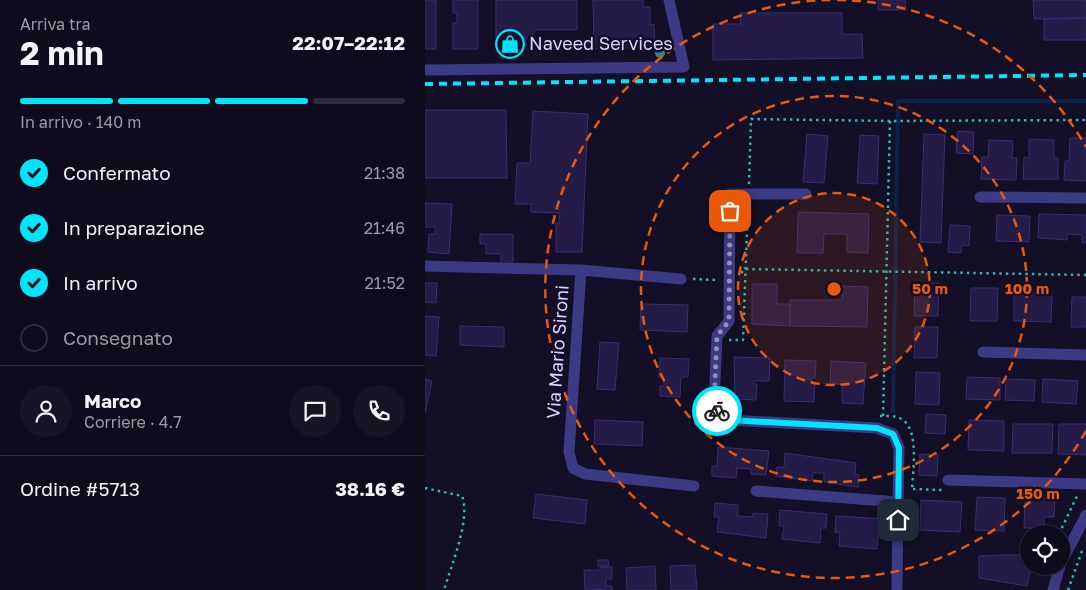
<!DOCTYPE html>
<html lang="it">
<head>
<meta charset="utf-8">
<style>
  body { margin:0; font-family:"Golos Text",sans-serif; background:#171425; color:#f1f3f6; height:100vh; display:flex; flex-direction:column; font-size:19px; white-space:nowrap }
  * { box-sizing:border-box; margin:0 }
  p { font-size:16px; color:#9b9ba3 }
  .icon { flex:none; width:28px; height:28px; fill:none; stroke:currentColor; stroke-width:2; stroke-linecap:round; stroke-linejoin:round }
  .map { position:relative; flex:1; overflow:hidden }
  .details { display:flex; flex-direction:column; background:#0e0b1c; width:425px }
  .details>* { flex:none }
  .buttons { position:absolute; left:595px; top:525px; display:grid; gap:10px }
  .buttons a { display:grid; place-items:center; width:50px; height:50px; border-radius:50%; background:#0e0b1c; box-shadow:0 2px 12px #0003,0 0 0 1px #2e2b3b; font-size:25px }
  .pin { position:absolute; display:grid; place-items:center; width:42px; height:42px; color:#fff; margin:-21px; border-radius:10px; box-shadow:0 2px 8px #0006 }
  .courier { position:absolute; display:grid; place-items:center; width:50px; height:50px; margin:-25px; border:4px solid #00e5ff; border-radius:50%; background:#fff; color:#222; box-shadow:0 1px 6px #0007 }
  .summary em { font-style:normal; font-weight:700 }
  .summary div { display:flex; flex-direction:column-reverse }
  .summary { display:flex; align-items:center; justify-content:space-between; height:85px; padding:0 20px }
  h1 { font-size:32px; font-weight:700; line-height:38px }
  .bar { display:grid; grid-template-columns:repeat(4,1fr); gap:8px 5px; align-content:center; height:60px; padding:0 20px }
  .bar i { height:6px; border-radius:4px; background:#2e2b3b }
  .bar .active { background:#00e5ff }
  .bar p { grid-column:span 4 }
  .line { display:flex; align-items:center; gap:12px; padding:0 20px; border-top:1px solid #2e2b3b }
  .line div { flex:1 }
  .round { display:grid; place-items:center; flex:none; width:52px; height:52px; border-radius:26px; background:#171425 }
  ol { padding:0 20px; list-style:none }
  li { display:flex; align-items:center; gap:15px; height:55px }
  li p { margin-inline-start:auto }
  li .icon { padding:5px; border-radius:50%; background:#00e5ff; color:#111; stroke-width:4 }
  li:last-child { color:#9b9ba3 }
  li i { width:28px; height:28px; border:2px solid #2e2b3b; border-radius:50% }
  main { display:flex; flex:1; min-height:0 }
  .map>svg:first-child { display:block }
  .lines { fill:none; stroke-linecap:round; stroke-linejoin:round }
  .stream { stroke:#0c2248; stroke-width:4 }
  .building { fill:#241b47; stroke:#3b2d73 }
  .path { stroke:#2fb8b0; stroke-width:2.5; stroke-dasharray:2.5 4; stroke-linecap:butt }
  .street { stroke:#3d3a85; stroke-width:11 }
  .rail { stroke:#00e5ff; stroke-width:4; stroke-dasharray:8 6; stroke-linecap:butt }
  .tree { fill:#3d827b }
  .done { stroke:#948fb3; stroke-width:5; stroke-dasharray:0 9 }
  .route { stroke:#00e5ff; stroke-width:6 }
  .ring { fill:none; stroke:#e8590c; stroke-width:2.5; stroke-dasharray:9 6 }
  .labels { text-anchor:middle; stroke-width:5; stroke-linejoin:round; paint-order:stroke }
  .poi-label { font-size:18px; fill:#d9d4ff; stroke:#130f26; text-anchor:start }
  .street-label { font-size:18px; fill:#d9d4ff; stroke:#130f26 }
  .centre { fill:#e8590c; stroke:#130f26; stroke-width:2.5 }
  .ring-label { font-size:15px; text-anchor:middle; font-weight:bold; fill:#e8590c; stroke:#130f26; stroke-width:5; stroke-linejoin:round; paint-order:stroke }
</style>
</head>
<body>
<main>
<section class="details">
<div class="summary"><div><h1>2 min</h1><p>Arriva tra</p></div><em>22:07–22:12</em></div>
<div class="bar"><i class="active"></i><i class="active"></i><i class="active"></i><i></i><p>In arrivo · 140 m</p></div>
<ol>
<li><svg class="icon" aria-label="check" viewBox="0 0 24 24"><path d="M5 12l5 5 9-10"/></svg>Confermato<p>21:38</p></li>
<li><svg class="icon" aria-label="check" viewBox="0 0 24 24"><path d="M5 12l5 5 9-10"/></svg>In preparazione<p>21:46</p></li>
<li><svg class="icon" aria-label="check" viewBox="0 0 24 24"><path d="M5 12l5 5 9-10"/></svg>In arrivo<p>21:52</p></li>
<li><i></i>Consegnato</li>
</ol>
<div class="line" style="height:90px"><a class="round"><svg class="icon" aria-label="person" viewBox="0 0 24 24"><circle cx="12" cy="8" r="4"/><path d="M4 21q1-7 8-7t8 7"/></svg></a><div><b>Marco</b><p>Corriere · 4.7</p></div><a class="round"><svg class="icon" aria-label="chat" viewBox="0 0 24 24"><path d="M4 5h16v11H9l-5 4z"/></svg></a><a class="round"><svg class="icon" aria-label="phone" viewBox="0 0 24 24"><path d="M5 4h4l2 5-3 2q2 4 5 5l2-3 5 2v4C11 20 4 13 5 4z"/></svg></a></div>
<div class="line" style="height:65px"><div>Ordine #5713</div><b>38.16 €</b></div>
</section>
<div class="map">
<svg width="661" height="590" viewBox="0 0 661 590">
  <rect width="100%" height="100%" fill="#130f26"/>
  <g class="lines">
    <!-- stream -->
    <path class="stream" d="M468,412L473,101H661"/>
  </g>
  <!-- building -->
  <path class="building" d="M0,0H11V49H0Z
    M28,0H53V49H28V23H32V13H28Z
    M71,0H152V30H109V37H101V46H71Z
    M168,0H218V7H225V25L229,24L230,47L169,49Z
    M453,0H480L481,10H453Z
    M608,0H661V18L609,19Z
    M315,13H417V34H437L438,58L288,60V24H316Z
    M661,18V40H619V19Z
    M0,110H81L82,178H0Z
    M108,111L163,114L157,252H131V223H134L135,213L106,212V204H90L92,163H105Z
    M533,131L549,132L548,154L531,153Z
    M382,134L403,136L399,183L378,182Z
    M499,134L520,135L516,243L495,242Z
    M435,135L454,136L452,184L432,183Z
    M645,138H661V181L639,180L640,161H644Z
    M604,139L629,140V158H633V179H598L599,157L604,158Z
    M564,140L588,141L587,158H592L591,180L556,179L557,157H563Z
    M0,203L27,204L24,254L3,252L4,234H10V227H0Z
    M373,212L444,214L443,253L422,252V234H399L398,253H372Z
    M614,214L661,215V243H657V235L642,234V240L613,238Z
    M572,215L605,216L604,242L571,241Z
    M525,225L545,226L544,246L537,245L536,253L523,252Z
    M55,234H88V264H76V254H61V244H55Z
    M0,283H12L11,303L0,302Z
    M490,283H514L513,316H489Z
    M327,284H352V304H365V326L327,324Z
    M417,286L443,287L442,327L365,326V300H417Z
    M546,288H573L572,321H545Z
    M600,292H620V296H627L626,322L589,321V295H600Z
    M647,297H661V327H646Z
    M216,304L263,305L262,332L215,330Z
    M0,316L14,317L11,356L0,355Z
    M35,326L79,327V347L35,345Z
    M490,327H513L512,358H489Z
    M175,342L194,343L190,390L172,389Z
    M309,357L345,358L344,381H329V384H332L331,400L310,399Z
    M235,358L264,359L263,377H256L255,397L235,396V386H239V377H234Z
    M360,360L391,361L390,378H386V383H390L389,402L359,401Z
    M406,361L441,363L438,404L417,403V387L420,388V384H405Z
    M491,372L515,373L514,405L490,404Z
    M542,377L575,378V400L541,399Z
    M0,379L7,381L0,413Z
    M581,379L610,380L609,401L580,400Z
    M618,379L653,381L651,404L617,402Z
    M501,414L521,415L520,434L500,433Z
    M170,420L218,422L217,446L169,444Z
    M544,420L579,421V451L543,450Z
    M588,424H628L627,453H587Z
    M634,424H661V455L633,454Z
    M293,447L344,451L341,475L326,474V469L312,468L311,478L287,476V466H292Z
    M360,453L431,463L430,474L434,475L433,487L399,482V473H388L387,481L351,476L352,467H359Z
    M495,454L513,455L512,476L494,475Z
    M111,494L162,500L160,524L108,518Z
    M552,497L580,498L579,531L550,530Z
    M600,498L630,499L629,517H619V528H599Z
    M496,500L537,502L535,532L495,530Z
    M290,503L313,505V516L328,517V513L343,514L341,538L292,532L294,517H289Z
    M355,510L402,514L401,528H396L395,543L357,539L359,526H354Z
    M411,516L459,519L458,535H453L452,549L414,546L415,533L410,532Z
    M574,555H604V566H606L602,586L554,578V556Z
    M173,560H183L184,566H173Z
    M270,565L272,590H246L245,566Z
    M230,566L231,590H202L201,568Z
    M175,567H187V579H181V586H187V590L160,589L159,570H175Z"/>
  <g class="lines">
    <!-- path -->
    <path class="path" d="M324,184L326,119L465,121
      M316,273L320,269L661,275
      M268,279L292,280
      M304,340H318L323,204
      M455,416C462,416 471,415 478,420C494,431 488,472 487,489
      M458,416L465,121L661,120
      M0,488L37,496C46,519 26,566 19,590
      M488,489L517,490
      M634,534L652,496
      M643,590L657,551"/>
    <!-- street -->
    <path class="street" d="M0,70L259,67L244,0
      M381,194H305L304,321L292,336L289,403L293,414L304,420L452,428L468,434L474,448L473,502
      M555,197L661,198
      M0,266L156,270L144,452L148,468L160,474L269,486
      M156,270L256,279
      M558,352L661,355
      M523,480L661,484
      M331,491L473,502L472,590
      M636,563L661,515
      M628,590L635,566"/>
    <!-- rail -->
    <path class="rail" d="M0,84L661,75"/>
  </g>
  <!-- trees -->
  <circle class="tree" cx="235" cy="53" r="5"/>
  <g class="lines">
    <!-- done -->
    <path class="done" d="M292,411L289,404L292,336L304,321L305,211"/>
    <!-- route -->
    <path class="route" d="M292,411L304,420L452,428L468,434L474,448L473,520"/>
  </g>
  <!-- distance rings -->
  <circle cx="409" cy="289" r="96" fill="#e8590c" fill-opacity=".12"/>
  <g class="ring">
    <circle cx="409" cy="289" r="96"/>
    <circle cx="409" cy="289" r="193"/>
    <path d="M661 431A289 289 0 1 1 406 0M412 0A289 289 0 0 1 661 147"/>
  </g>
  <!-- icons -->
  <defs>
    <symbol id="shop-ring" viewBox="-11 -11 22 22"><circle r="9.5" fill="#130f26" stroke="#00e5ff" stroke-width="1.5"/><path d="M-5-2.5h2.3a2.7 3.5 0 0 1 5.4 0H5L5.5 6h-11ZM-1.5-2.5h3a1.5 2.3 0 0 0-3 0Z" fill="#00e5ff"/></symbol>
  </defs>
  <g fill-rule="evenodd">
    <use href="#shop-ring" x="69" y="28" width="32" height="32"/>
  </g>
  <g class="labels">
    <!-- poi labels -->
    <g class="poi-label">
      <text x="104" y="50">Naveed Services</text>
    </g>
    <!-- street labels -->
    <g class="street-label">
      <text transform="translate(133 352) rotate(-86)" y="6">Via Mario Sironi</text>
    </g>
  </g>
  <circle cx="409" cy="289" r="8" class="centre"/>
  <g class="ring-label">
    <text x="505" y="294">50 m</text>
    <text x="602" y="294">100 m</text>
    <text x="613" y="499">150 m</text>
  </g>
</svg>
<div class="buttons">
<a><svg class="icon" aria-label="locate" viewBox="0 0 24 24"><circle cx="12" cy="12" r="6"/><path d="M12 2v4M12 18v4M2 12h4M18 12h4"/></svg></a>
</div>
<div class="pin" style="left:305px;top:211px;background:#ea580c"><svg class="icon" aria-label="bag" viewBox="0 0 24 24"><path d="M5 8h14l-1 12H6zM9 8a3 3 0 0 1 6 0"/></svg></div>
<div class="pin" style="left:473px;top:520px;background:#1f2937"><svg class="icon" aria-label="home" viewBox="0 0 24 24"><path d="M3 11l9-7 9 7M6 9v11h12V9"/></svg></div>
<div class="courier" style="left:292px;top:411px"><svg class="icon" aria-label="bike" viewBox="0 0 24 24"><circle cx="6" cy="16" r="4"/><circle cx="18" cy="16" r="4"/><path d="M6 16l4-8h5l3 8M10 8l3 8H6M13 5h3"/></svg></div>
</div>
</main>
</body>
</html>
